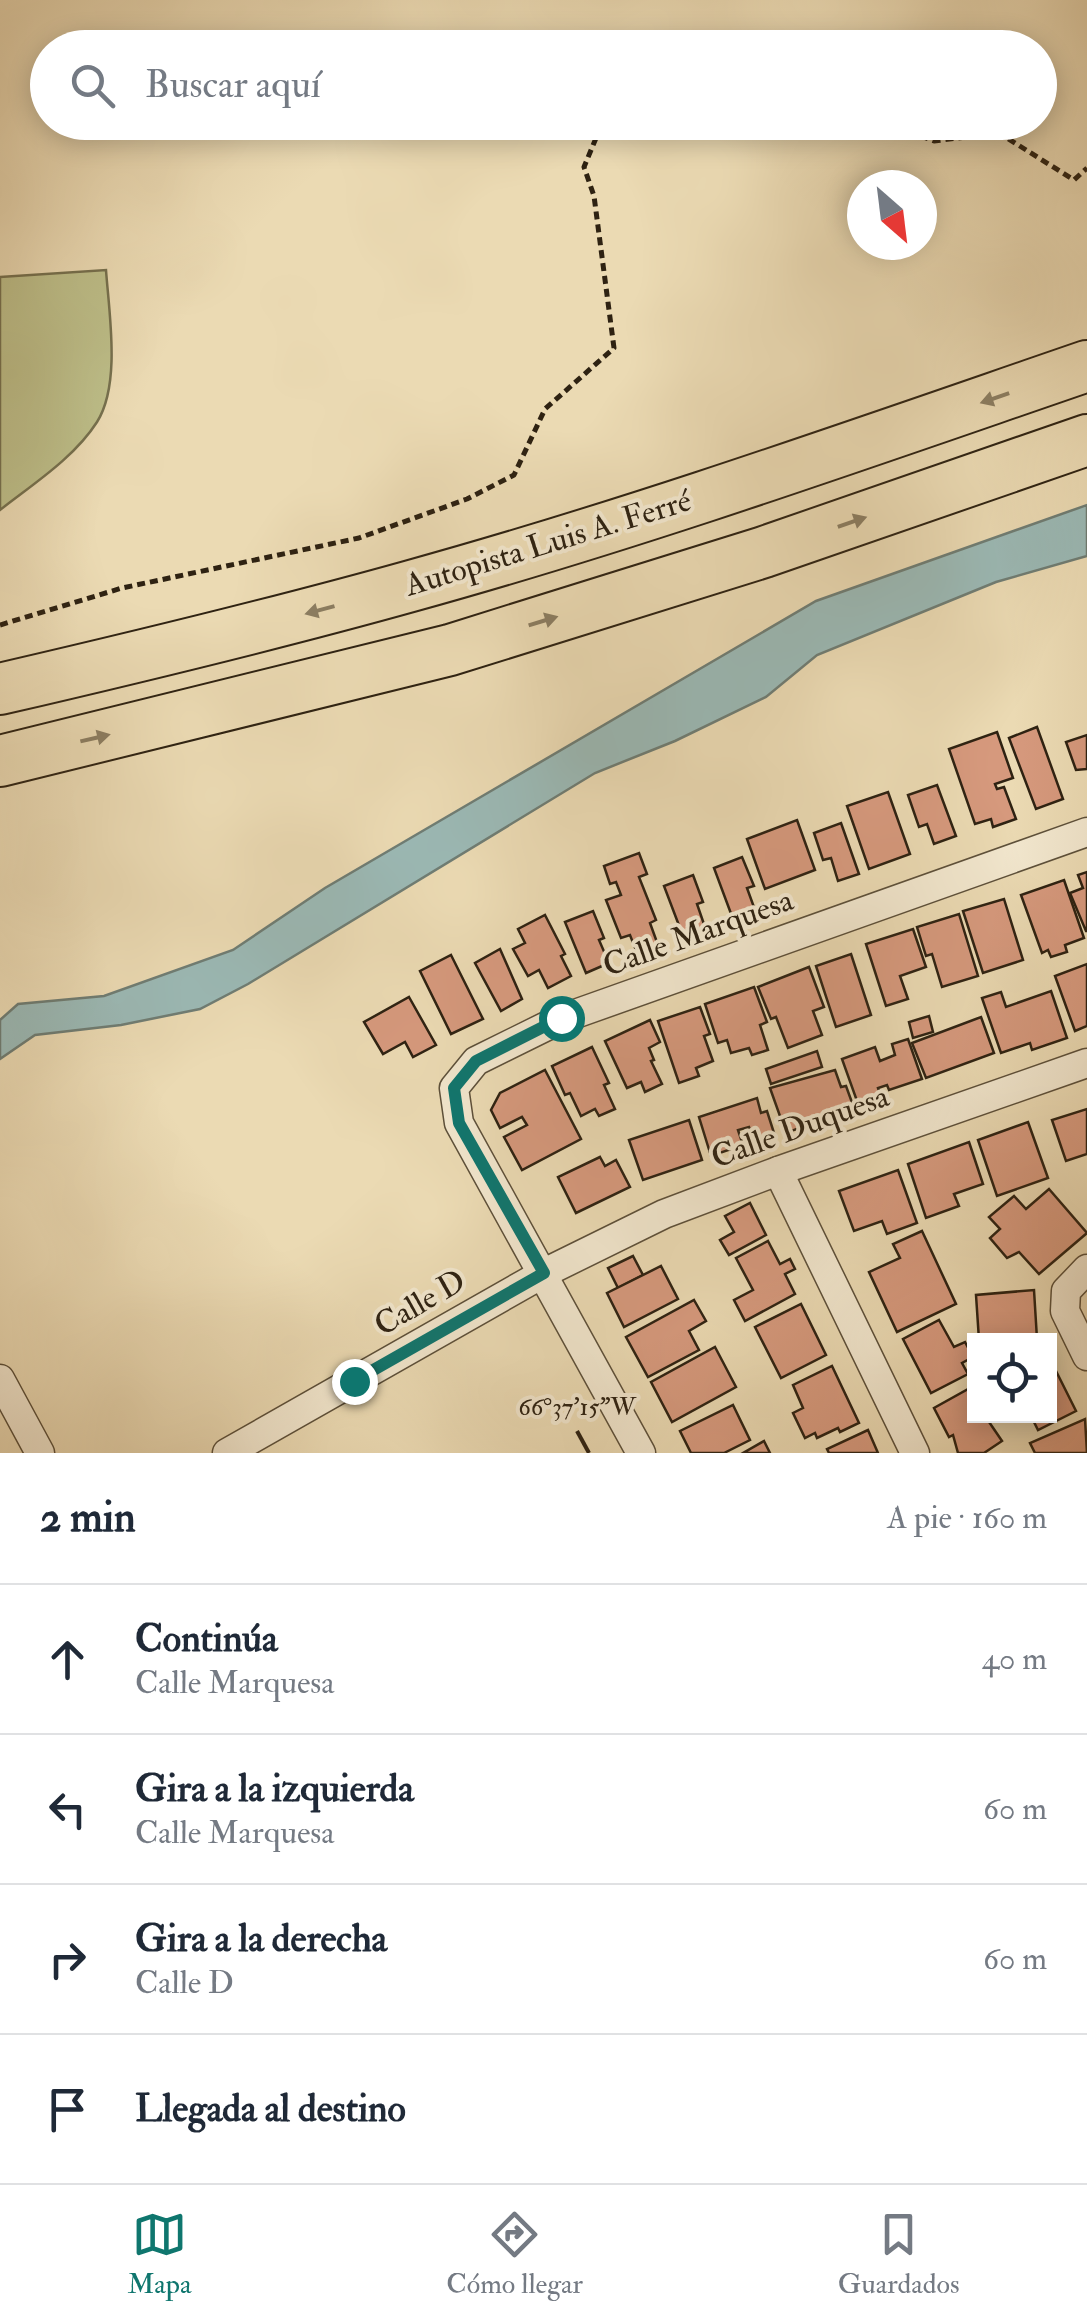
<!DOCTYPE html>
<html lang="es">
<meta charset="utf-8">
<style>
:root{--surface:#fff;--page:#f6f6f7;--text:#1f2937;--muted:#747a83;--line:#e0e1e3;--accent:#0f766e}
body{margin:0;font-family:"IM FELL Double Pica",serif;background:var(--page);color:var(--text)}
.controls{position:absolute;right:30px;bottom:30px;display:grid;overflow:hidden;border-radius:0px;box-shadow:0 5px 25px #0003}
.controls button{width:90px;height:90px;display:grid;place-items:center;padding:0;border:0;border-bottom:2px solid var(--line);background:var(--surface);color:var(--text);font:50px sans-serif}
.compass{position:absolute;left:847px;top:170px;width:90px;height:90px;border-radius:50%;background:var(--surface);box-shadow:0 5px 25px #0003;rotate:152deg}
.stop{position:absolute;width:30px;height:30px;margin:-22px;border:8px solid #0f766e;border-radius:50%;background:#fff}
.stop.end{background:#0f766e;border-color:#fff;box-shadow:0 2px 10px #0008}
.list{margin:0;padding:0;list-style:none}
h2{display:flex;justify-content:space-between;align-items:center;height:130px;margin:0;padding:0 40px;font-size:42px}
h2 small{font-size:32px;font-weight:400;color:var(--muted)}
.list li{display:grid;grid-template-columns:65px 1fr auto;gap:30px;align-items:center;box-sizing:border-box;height:150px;padding:0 40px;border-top:2px solid var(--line)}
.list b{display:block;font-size:38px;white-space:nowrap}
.list p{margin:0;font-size:32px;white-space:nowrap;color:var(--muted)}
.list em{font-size:32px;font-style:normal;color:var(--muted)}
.icon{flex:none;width:55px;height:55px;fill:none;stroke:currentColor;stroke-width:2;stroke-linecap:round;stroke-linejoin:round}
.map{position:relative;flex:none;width:1087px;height:1453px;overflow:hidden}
.search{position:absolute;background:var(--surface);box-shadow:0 5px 25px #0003;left:30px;right:30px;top:30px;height:110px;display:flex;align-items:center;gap:25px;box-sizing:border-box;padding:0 35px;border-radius:55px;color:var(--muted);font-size:38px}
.sheet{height:730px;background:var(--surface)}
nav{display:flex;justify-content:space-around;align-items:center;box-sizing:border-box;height:140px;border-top:2px solid var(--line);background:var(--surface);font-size:28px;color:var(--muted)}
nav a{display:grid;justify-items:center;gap:5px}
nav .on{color:var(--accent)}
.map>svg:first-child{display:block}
.green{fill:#bdbe89;stroke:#76704e;stroke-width:2.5}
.water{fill:#9bb9b5;stroke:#6f7d74;stroke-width:2.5}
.building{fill:#d6997d;stroke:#2e2212;stroke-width:2.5}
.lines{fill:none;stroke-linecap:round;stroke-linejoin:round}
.minor-casing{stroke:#5d503a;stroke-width:31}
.motorway-casing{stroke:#2e2212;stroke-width:54}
.path{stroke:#2e2212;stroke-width:5;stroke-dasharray:8 5;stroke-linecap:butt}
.minor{stroke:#f2e7ce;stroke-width:28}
.motorway{stroke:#ebdab3;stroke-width:50}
.oneway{fill:#8c7e62}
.route{stroke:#0f766e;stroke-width:12}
.ticks{fill:none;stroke:#2e2212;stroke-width:4}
.labels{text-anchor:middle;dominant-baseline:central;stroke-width:8;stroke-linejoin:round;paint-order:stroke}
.street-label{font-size:32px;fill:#2e2212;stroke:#f2e7ce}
.ticks-label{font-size:25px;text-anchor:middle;fill:#2e2212;stroke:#f2e7ce;stroke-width:8;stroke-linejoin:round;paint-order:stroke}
</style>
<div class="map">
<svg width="1087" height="1453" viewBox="0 0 1087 1453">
<rect width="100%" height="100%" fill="#ebdab3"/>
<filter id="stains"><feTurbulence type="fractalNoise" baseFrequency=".002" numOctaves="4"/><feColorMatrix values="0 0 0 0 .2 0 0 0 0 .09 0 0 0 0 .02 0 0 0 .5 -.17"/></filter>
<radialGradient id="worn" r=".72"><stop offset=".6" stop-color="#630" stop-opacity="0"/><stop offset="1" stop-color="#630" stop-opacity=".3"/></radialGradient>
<path class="green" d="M106,270C109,313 121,384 97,422C74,458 33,484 0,510V277Z"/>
<polygon class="water" points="1087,505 1087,556 996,582 817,655 766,697 675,741 595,773 248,984 200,1009 121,1025 35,1035 0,1059 0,1020 18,1004 104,996 233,950 325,888 816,601"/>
<g class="building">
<polygon points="1037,727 1063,799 1036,809 1009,738"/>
<polygon points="997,732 1013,778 995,784 997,789 1004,787 1016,819 993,827 991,819 975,824 949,749"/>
<polygon points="1087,735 1087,769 1076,770 1066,742"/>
<polygon points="937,785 956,836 934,844 927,824 919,827 908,795"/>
<polygon points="888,792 910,854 869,869 847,806"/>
<polygon points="797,820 815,870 765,889 747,839"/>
<polygon points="841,823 859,874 838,881 831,858 823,860 814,833"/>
<polygon points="639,853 647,874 639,877 656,920 650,923 658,945 637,953 630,935 621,938 606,900 621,895 616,882 610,884 604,866"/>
<polygon points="742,857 754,886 747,888 755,910 733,919 714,868"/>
<polygon points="1087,872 1087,931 1086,931 1070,893 1083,888 1078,875"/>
<polygon points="693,875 703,902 697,904 705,927 683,936 664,886"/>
<polygon points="1064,880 1084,938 1065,945 1067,952 1051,957 1048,950 1042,953 1021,895"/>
<polygon points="1004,899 1023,960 983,973 963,911"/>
<polygon points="593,911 604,938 599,940 609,963 586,973 565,922"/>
<polygon points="959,914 978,976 942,987 932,954 926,956 917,927"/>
<polygon points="545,915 565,954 561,956 571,976 548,988 539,970 528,976 513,949 525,943 518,929"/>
<polygon points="913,929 926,967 900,976 908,999 886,1006 866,944"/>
<polygon points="500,949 522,999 501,1011 475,963"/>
<polygon points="851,954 871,1015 836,1027 816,966"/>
<polygon points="451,955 483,1019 451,1034 420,971"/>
<polygon points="1087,964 1087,1026 1075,1031 1055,976"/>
<polygon points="809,967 824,1007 813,1011 822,1035 788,1048 776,1017 771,1019 758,987"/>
<polygon points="754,987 767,1022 760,1025 768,1050 752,1055 749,1048 731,1053 727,1040 718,1043 705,1004"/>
<polygon points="1051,991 1067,1038 1032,1050 1030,1043 1001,1053 982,998 1001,992 1006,1007"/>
<polygon points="409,997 436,1045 413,1057 405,1042 383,1054 364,1022"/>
<polygon points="700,1007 710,1034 704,1036 713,1061 696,1068 699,1076 679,1083 658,1021"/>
<polygon points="929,1016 933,1032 913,1038 909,1022"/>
<polygon points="981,1017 994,1053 926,1078 912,1043"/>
<polygon points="650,1020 660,1042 649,1048 654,1060 651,1061 662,1084 645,1092 641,1082 627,1088 605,1041"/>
<polygon points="908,1039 922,1079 889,1090 887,1085 878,1088 880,1094 857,1101 842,1059 875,1047 880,1061 895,1055 892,1044"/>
<polygon points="592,1047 609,1083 604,1085 615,1109 599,1116 595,1109 581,1116 570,1093 565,1095 552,1066"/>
<polygon points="817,1051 822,1067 771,1084 766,1069"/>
<polygon points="545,1070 581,1139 522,1170 504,1137 527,1125 522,1117 500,1128 491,1110 500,1093"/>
<polygon points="835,1070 841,1087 846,1086 854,1108 786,1133 770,1088"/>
<polygon points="757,1098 761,1113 767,1111 774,1133 754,1140 749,1127 738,1130 743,1145 711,1156 699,1117"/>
<polygon points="1087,1109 1087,1154 1066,1161 1052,1120"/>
<polygon points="689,1120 702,1160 643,1180 629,1140"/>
<polygon points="1028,1122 1048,1178 997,1196 978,1140"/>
<polygon points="969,1142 983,1184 954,1194 959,1206 926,1218 908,1164"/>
<polygon points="600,1157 605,1166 616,1160 630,1187 576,1213 558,1177"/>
<polygon points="898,1170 917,1223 887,1234 882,1221 854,1231 839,1191"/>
<polygon points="1049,1189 1087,1233 1039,1274 1019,1252 1007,1258 990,1238 1000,1229 989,1217 1014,1196 1026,1209"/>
<polygon points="750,1203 766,1235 729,1255 720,1240 734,1232 725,1216"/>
<polygon points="922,1231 956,1304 897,1332 869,1272 900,1258 893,1244"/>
<polygon points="768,1241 780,1264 790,1259 795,1269 785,1274 795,1294 745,1321 734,1300 753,1290 736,1258"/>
<polygon points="633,1256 643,1275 618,1288 608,1268"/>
<polygon points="661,1266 678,1299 624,1327 607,1293"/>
<polygon points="1034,1290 1037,1339 979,1340 976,1295"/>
<polygon points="694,1300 706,1321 689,1331 699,1350 648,1377 626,1337"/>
<polygon points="801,1304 826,1355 781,1378 755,1327"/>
<polygon points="939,1320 954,1347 965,1342 973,1357 962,1363 968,1374 931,1393 903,1339"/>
<polygon points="715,1347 736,1387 672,1422 651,1382"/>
<polygon points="1050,1359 1076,1411 1038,1430 1031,1416 1050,1416"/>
<polygon points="832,1366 859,1423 840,1432 838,1428 817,1438 815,1433 805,1438 793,1413 803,1408 793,1385"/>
<polygon points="970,1388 974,1396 974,1416 985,1416 1002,1441 984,1453 958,1453 953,1435 949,1437 934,1408"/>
<polygon points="733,1405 750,1440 724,1453 691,1453 680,1431"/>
<polygon points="1085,1419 1087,1453 1035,1453 1030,1443"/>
<polygon points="868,1430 878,1453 829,1453 827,1449"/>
<polygon points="764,1441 770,1453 743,1453"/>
</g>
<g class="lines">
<g class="minor-casing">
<g id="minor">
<polyline points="778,1171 915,1453"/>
<polyline points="1087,1269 1066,1291 1065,1311 1087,1356"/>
<polyline points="0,1379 40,1453"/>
<polyline points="227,1453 544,1273 664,1214 778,1171 1087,1063"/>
<polyline points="641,1453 459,1123 454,1088 476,1061 561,1019 1087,832"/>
</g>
</g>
<g class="motorway-casing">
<g id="motorway">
<path d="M0,689C138,657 275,624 411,586C639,523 863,443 1087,366"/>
<polyline points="0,761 450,650 764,552 1087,440"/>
</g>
</g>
<g class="path">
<polyline points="884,122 934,141 999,133 1074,180 1087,168"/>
<polyline points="0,625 122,588 359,538 467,499 514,475 545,409 614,348 594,196 584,167 601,126 618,122"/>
</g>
<use href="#minor" class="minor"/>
<use href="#motorway" class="motorway"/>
</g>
<defs><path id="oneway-solid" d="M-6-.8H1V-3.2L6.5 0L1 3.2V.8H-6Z" transform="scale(2.5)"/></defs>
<g class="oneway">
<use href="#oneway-solid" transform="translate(995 398) rotate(161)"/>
<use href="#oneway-solid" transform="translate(852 522) rotate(-19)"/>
<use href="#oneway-solid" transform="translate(320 610) rotate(165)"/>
<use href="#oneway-solid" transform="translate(543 621) rotate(-17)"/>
<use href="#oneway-solid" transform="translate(95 738) rotate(-13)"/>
</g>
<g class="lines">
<polyline class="route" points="354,1381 544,1273 459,1123 454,1088 476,1061 561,1018"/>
</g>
<path class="ticks" d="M577,1431L589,1453"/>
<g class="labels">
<g class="street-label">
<text transform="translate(548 543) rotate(-17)">Autopista Luis A. Ferré</text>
<text transform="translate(698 933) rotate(-20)">Calle Marquesa</text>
<text transform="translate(800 1127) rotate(-20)">Calle Duquesa</text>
<text transform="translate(420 1303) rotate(-30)">Calle D</text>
</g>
</g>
<g class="ticks-label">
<text x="577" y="1415">66°37'15"W</text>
</g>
<rect width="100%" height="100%" filter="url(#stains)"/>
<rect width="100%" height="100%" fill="url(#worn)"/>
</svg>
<div class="controls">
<button><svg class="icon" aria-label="locate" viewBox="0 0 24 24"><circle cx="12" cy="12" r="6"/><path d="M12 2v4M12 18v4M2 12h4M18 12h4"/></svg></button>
</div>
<svg class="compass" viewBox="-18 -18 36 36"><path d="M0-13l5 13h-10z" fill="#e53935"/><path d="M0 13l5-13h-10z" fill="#747a83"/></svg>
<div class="stop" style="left:561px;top:1018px"></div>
<div class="stop end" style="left:354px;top:1381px"></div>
<div class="search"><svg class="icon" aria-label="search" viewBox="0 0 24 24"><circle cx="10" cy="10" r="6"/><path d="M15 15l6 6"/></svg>Buscar aquí</div>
</div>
<section class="sheet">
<h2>2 min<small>A pie · 160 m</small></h2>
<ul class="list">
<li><svg class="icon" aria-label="ahead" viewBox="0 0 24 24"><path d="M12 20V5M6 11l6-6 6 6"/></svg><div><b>Continúa</b><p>Calle Marquesa</p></div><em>40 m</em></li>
<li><svg class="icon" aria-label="left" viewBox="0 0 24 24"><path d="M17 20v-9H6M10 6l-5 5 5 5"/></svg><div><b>Gira a la izquierda</b><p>Calle Marquesa</p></div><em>60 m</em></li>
<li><svg class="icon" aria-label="right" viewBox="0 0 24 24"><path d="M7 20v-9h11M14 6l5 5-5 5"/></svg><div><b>Gira a la derecha</b><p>Calle D</p></div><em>60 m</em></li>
<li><svg class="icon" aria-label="arrive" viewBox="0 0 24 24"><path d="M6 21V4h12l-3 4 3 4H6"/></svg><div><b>Llegada al destino</b></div></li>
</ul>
</section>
<nav>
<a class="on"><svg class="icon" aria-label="map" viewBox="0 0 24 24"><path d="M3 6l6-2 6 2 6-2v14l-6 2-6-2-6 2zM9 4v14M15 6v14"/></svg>Mapa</a>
<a><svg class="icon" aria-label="directions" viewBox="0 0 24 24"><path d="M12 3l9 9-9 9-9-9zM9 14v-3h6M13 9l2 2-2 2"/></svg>Cómo llegar</a>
<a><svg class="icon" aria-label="saved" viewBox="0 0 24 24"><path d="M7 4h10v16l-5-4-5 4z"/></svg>Guardados</a>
</nav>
